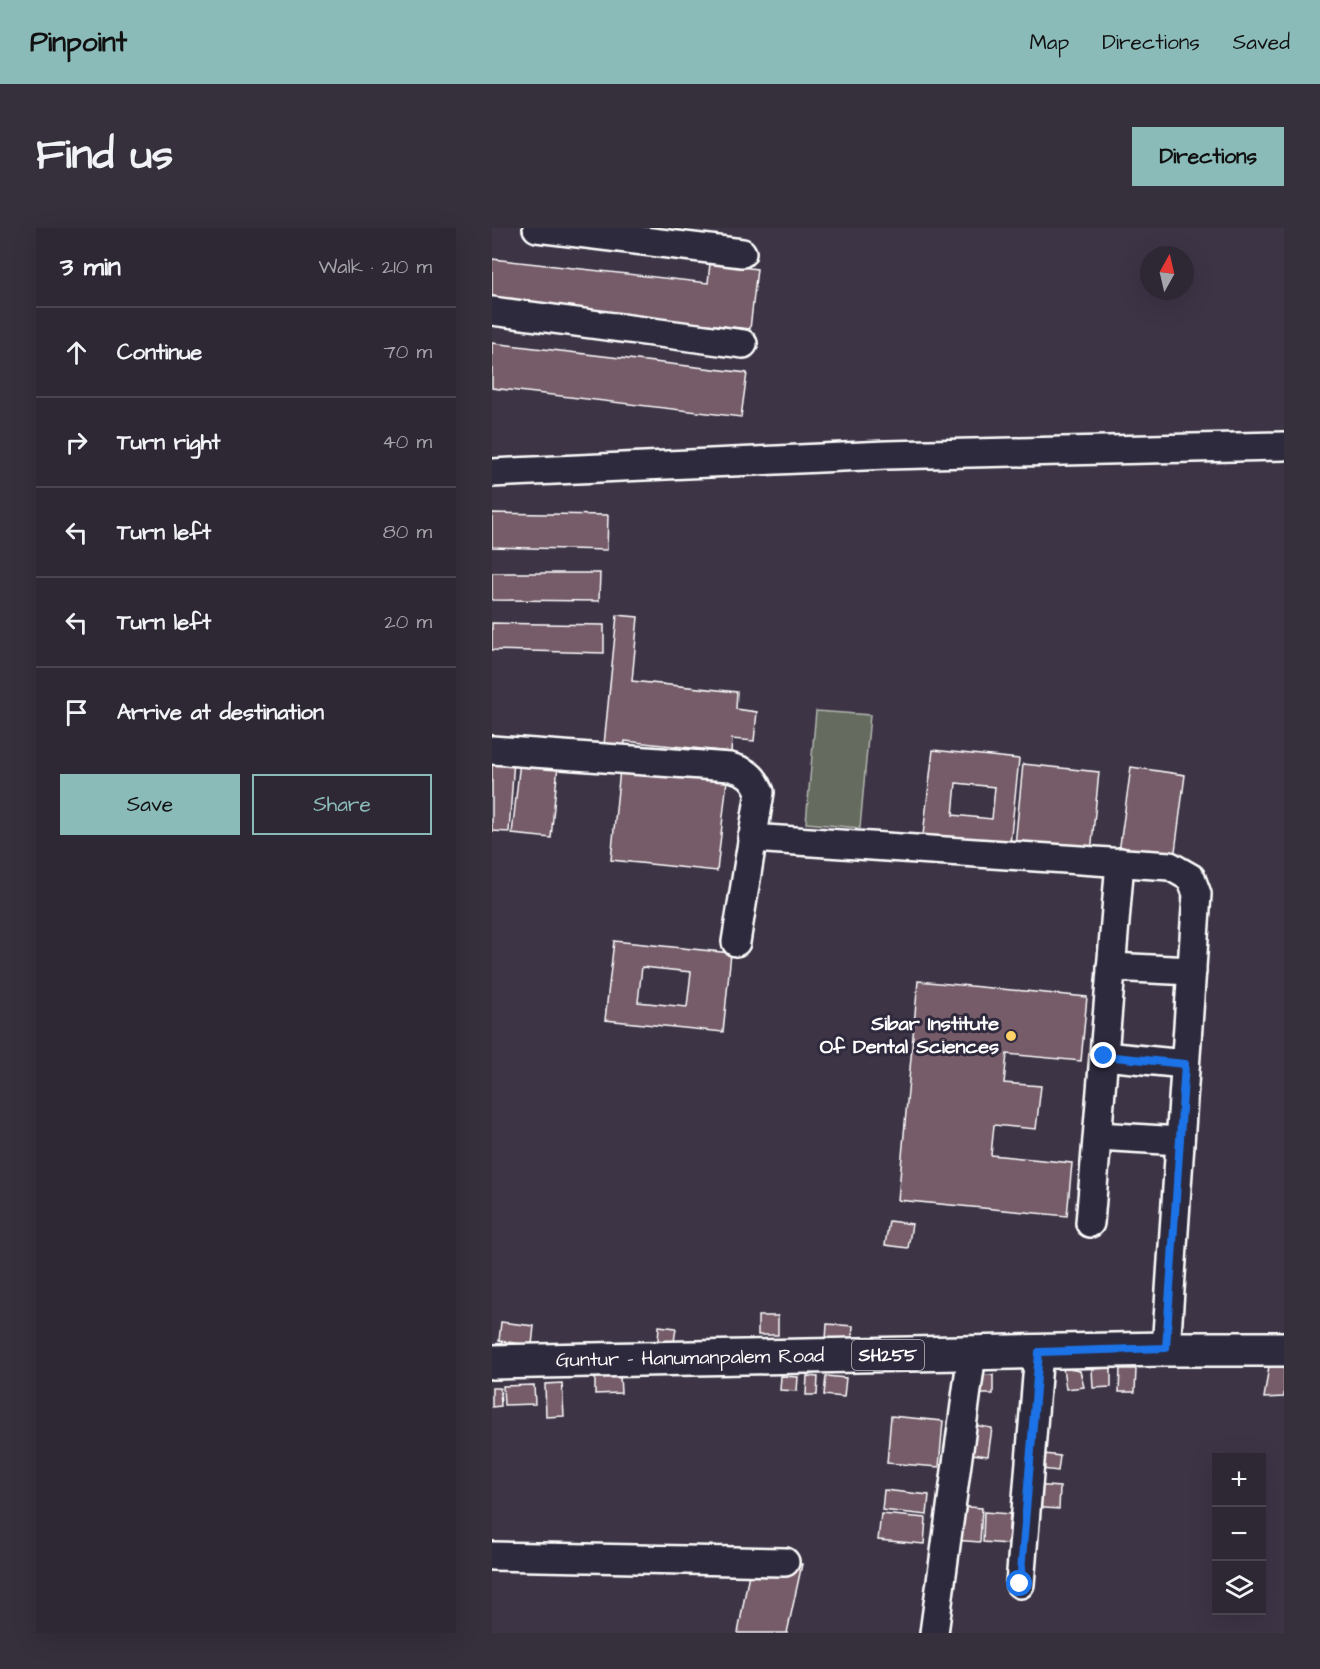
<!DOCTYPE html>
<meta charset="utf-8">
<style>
:root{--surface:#2e2734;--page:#362f3c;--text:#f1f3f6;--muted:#a7a5ac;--line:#49444f;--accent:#8bbbb9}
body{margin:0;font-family:"Architects Daughter",sans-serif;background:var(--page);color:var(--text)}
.controls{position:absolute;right:18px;bottom:18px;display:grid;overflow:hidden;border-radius:0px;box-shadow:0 6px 24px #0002}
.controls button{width:54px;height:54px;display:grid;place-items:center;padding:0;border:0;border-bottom:2px solid var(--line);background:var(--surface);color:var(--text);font:30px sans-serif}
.compass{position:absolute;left:648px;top:18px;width:54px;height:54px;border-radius:50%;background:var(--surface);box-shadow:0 6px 24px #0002;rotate:8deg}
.stop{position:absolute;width:18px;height:18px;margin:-14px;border:4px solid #1a73e8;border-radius:50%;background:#fff}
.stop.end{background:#1a73e8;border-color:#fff;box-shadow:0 2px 6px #0008}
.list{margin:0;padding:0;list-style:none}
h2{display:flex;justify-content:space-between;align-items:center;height:78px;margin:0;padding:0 24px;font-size:26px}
h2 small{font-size:20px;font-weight:400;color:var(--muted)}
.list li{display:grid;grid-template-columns:39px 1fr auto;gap:18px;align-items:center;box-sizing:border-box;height:90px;padding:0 24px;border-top:2px solid var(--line)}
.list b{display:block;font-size:22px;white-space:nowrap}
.list em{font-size:20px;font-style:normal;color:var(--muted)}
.actions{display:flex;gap:12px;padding:18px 24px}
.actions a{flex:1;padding:14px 0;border:2px solid var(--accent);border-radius:0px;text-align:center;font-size:21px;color:var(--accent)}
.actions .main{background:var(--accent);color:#111}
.icon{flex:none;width:33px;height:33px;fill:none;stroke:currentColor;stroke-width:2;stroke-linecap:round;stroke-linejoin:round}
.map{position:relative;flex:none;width:792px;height:1405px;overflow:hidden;border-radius:0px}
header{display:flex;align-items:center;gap:36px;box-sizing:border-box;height:84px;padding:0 30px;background:var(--accent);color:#111}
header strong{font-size:28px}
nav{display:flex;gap:33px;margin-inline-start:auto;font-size:21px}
.intro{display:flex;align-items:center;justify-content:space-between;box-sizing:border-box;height:144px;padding:0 36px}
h1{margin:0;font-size:42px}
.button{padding:15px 27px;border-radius:0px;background:var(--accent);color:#111;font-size:21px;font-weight:700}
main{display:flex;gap:36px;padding:0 36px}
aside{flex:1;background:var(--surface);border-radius:0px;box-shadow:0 6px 24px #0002}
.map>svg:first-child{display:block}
.green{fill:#656c5f;stroke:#b2b6af;stroke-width:1.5}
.building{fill:#755c68;stroke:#fff;stroke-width:1.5;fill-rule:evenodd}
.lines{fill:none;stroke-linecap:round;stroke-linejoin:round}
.minor-casing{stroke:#fff;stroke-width:32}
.major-casing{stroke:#fff;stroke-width:38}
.minor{stroke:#2f2a3d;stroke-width:27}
.major{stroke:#2f2a3d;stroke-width:33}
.route{stroke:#1a73e8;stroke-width:8}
.poi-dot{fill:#ffd166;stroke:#2f2a3d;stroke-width:2}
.labels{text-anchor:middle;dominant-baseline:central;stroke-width:6;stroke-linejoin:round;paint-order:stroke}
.shield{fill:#2f2a3d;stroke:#c1bfc5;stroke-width:1.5}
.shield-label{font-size:18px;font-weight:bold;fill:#fff}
.poi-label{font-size:20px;font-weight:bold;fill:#fff;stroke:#2f2a3d;text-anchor:end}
.street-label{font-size:20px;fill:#fff;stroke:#2f2a3d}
</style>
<header>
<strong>Pinpoint</strong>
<nav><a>Map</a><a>Directions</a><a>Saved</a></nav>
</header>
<div class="intro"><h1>Find us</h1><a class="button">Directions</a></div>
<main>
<aside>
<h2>3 min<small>Walk · 210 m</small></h2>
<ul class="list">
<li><svg class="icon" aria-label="ahead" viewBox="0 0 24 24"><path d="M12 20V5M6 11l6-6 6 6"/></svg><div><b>Continue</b></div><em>70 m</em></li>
<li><svg class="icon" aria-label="right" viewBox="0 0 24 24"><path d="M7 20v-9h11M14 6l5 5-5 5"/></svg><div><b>Turn right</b></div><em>40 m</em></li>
<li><svg class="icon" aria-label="left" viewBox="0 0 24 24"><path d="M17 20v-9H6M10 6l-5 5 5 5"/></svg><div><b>Turn left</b></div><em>80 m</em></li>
<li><svg class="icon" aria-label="left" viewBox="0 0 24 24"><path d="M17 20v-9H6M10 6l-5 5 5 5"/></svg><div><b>Turn left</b></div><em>20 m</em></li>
<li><svg class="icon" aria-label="arrive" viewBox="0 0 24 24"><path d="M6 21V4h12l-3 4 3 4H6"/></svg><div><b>Arrive at destination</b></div></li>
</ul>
<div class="actions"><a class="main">Save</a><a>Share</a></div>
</aside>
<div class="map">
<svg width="792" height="1405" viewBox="0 0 792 1405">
<rect width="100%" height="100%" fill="#3d3446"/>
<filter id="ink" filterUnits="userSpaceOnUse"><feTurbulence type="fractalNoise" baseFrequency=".0167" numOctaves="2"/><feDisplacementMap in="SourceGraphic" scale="12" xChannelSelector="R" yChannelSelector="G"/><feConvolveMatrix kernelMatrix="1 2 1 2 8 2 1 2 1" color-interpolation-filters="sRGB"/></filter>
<g filter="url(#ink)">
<polygon class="green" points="324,483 378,487 368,600 314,595"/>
<g class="building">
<polygon points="0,31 216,55 218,35 265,41 258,101 0,72"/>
<polygon points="0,115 255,145 249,189 0,160"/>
<polygon points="0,285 116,287 115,322 0,319"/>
<polygon points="0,345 108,345 107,373 0,372"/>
<polygon points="125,387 146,389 140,453 245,464 244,481 265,484 262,513 240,511 239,524 133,513 132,519 112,517"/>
<polygon points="0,395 112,397 112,425 0,422"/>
<path d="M441,522L527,531L518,616L431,607ZM464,555L503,559L500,591L461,587Z"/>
<polygon points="0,530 22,531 17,604 0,603"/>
<polygon points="28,533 66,537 59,610 20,606"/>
<polygon points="531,536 607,544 599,625 523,617"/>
<polygon points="639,539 693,547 682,631 627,624"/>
<polygon points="128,541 235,552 225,643 119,632"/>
<path d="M122,713L239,725L231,804L113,792ZM150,739L199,744L195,779L146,774Z"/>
<polygon points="426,753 595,769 589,833 515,826 512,855 549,858 544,901 502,897 499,927 580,935 575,988 406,972"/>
<polygon points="397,993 420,996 416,1020 393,1017"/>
<rect x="266" y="1088" width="20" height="19"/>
<polygon points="9,1094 42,1098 40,1117 7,1113"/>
<polygon points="335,1096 361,1098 360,1113 334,1112"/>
<polygon points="167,1098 184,1100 182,1114 166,1113"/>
<polygon points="792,1137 792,1169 772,1170 777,1138"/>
<polygon points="571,1140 588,1143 592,1159 574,1161"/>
<polygon points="619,1140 619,1159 601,1160 600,1141"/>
<polygon points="628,1141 644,1141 643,1164 627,1164"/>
<polygon points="501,1147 501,1166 482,1166 481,1148"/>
<polygon points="128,1148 129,1165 103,1166 103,1150"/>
<polygon points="289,1148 306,1149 305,1163 288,1162"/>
<polygon points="315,1148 326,1149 325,1167 314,1167"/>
<polygon points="334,1148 354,1150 352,1169 332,1167"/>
<polygon points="70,1155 72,1188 54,1189 53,1156"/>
<polygon points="42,1157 43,1176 12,1177 11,1158"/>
<polygon points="0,1160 8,1160 9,1178 0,1179"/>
<polygon points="399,1188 451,1193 447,1239 395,1235"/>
<polygon points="476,1196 500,1200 496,1228 471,1225"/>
<polygon points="544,1225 568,1228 566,1243 542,1240"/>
<polygon points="540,1257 568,1259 567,1281 539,1279"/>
<polygon points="392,1262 437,1267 435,1287 390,1282"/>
<polygon points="464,1278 490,1280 488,1314 461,1312"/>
<polygon points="492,1284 518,1286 516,1316 491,1314"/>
<polygon points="389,1286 434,1290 432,1316 386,1312"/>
<polygon points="310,1336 295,1405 246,1405 258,1340"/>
</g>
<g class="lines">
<g class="minor-casing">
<g id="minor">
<polyline points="45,0 250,25"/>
<polyline points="0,83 251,116"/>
<polyline points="0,245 394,227 792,218"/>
<path d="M0,522L238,539C254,543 262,548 268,564L244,714"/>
<polyline points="260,610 678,638 699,650 705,666 674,1121"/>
<polyline points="619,739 700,743"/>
<polyline points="612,828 693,836"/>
<polyline points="606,908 688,913"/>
<polyline points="598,995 628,634"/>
<polyline points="0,1328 293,1334"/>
<polyline points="528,1356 547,1124"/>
<polyline points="442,1405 480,1125"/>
</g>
</g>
<g class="major-casing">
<polyline id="major" points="0,1134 674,1121 792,1121"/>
</g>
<use href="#minor" class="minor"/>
<use href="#major" class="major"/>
</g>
</g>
<g class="lines" filter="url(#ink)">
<polyline class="route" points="528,1356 547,1124 674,1120 693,836 612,828"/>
</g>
<circle class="poi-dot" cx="519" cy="808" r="6"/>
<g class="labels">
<rect class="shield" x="360" y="1112" width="72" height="30" rx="4.5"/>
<g class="shield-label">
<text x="396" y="1127">SH255</text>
</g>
<g class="poi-label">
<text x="507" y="796">Sibar Institute<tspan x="507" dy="23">Of Dental Sciences</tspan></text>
</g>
<g class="street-label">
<text transform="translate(198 1130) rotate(-1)">Guntur - Hanumanpalem Road</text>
</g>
</g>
</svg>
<div class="controls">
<button>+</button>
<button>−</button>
<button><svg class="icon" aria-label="layers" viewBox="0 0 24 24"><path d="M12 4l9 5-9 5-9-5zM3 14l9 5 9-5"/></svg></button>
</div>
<svg class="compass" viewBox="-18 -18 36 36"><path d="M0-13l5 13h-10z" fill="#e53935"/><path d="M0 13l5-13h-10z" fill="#a7a5ac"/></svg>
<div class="stop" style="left:528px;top:1356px"></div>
<div class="stop end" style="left:612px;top:828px"></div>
</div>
</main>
